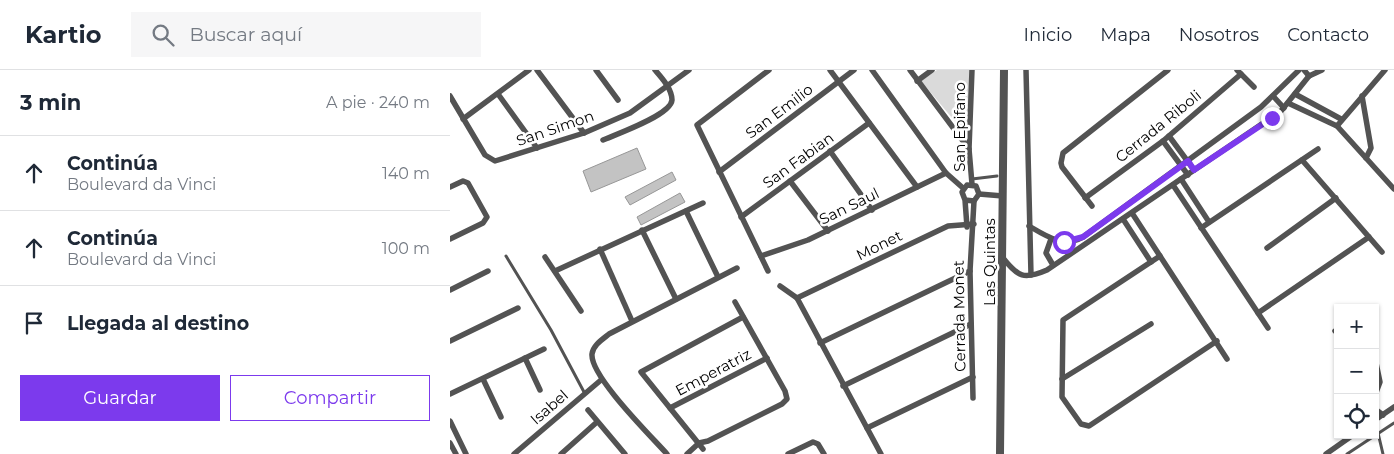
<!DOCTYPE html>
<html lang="es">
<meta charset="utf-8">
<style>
:root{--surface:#fff;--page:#f6f6f7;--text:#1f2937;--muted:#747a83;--line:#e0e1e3;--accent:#7c3aed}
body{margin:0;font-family:Montserrat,sans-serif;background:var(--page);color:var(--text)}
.controls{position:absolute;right:15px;bottom:15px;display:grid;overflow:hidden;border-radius:0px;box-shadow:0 1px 4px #0004}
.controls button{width:45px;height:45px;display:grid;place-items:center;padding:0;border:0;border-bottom:1px solid var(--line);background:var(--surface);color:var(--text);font:25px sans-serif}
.stop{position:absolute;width:15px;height:15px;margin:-11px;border:4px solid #7c3aed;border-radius:50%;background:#fff}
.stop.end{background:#7c3aed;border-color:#fff;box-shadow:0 1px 5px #0008}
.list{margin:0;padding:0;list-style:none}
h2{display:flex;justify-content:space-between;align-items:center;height:65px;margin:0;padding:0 20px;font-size:21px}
h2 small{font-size:16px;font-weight:400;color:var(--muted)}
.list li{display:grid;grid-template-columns:32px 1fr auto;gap:15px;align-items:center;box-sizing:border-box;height:75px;padding:0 20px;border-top:1px solid var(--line)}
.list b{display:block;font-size:19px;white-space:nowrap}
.list p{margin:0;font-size:16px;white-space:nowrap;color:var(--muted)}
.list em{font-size:16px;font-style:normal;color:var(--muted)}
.actions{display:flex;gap:10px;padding:15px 20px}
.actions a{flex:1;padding:11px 0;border:1px solid var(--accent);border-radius:0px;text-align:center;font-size:18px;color:var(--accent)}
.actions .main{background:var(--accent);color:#fff}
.icon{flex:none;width:28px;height:28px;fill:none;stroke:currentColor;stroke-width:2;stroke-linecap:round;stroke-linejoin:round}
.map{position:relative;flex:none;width:944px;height:384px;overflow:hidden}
header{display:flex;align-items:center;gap:30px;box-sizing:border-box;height:70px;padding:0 25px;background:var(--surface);border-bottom:1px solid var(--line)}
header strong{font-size:24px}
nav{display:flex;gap:28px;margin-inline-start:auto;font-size:18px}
.search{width:350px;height:45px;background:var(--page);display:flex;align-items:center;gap:12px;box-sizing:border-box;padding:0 18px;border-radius:0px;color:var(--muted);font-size:19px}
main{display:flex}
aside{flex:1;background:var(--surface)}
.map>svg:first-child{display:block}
.green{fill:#dadada}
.building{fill:#c3c3c3;stroke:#979797}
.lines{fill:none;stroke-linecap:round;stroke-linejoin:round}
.service{stroke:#535353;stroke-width:3}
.minor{stroke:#535353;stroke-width:5.5}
.tertiary{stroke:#535353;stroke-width:8}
.route{stroke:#7c3aed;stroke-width:6}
.labels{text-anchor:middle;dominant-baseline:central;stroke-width:5;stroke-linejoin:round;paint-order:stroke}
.street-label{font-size:15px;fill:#000;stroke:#fff}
</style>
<header>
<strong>Kartio</strong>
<div class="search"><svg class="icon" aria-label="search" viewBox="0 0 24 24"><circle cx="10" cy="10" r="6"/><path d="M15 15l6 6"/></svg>Buscar aquí</div>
<nav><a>Inicio</a><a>Mapa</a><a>Nosotros</a><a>Contacto</a></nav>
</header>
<main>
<aside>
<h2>3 min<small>A pie · 240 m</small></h2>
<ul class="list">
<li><svg class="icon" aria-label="ahead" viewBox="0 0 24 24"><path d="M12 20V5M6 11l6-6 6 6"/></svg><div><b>Continúa</b><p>Boulevard da Vinci</p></div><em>140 m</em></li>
<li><svg class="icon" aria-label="ahead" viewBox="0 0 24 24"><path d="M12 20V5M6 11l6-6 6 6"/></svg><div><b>Continúa</b><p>Boulevard da Vinci</p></div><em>100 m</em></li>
<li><svg class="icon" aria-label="arrive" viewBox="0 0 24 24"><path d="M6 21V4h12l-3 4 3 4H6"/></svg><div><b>Llegada al destino</b></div></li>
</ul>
<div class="actions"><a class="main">Guardar</a><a>Compartir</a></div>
</aside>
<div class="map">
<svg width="944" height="384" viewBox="0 0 944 384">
<rect width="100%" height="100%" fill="#fff"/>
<polygon class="green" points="487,0 520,0 518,67 471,11"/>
<g class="building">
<polygon points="187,78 196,99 141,122 133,101"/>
<polygon points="222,102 226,110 180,135 175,127"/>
<polygon points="230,123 235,132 191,155 187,147"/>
</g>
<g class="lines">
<g class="service">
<polyline points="522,109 547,106"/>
<polyline points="56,186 101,260 134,322"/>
<polyline points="928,363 933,384"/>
<polyline points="897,384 944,353"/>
</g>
<g class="minor">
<polyline points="87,0 134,63"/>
<polyline points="146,0 168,30"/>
<polyline points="380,0 467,117"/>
<polyline points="422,0 496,103 513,118"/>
<polyline points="460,0 519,79"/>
<polyline points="576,0 581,205"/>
<polyline points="854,0 859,6"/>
<polyline points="791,4 804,17"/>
<polyline points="859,6 872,0"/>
<polyline points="467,11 482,0"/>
<polyline points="48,24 87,78"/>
<polyline points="845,24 891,49"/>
<polyline points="0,26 35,85 45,91 134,63 180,43 239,0"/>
<polyline points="823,26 834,38"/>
<polyline points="912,26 921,78 916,88"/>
<polyline points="838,33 887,56 944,119"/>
<polyline points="13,49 79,0"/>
<polyline points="887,56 935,0"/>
<polyline points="719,66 744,100"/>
<path d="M153,70C167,64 221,45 222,30C222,19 212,8 205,0"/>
<polyline points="713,71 738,105"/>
<polyline points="380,81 422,140"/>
<polyline points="852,90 932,182"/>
<polyline points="269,102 404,0"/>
<polyline points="731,109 759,152"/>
<polyline points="340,111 378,161"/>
<polyline points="522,114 519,79 522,0"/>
<polyline points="723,115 818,258"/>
<polyline points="0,117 13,111 18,113 37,147 33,153 0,169"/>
<polyline points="529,124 553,126"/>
<polyline points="635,128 713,71 791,4 787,0"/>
<polyline points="515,130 524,131 529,124 526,116 517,115 512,122 515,130 517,157"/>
<polyline points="642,136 612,97 611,93 613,83 718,0"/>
<polyline points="236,141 268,207"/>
<polyline points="682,143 777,289"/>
<polyline points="291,147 419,53"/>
<polyline points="673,149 701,192"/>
<path d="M579,156C596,166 613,178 633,167L811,37L849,0"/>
<polyline points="751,158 868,79"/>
<polyline points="192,160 226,229"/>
<polyline points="601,169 596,183 603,195"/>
<polyline points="817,178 886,128"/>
<polyline points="150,179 182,251"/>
<polyline points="311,186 358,170 496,103"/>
<polyline points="710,186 613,250 612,327 631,354 639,356 767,271"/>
<polyline points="95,187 131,241"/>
<path d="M553,188C568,207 574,210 597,200L831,41L859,6"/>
<polyline points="105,201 253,133"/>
<polyline points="318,201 247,55 319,0"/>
<polyline points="330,216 347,228 431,384"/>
<polyline points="0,220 38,201"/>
<polyline points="347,228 498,156 524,154"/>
<polyline points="808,243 919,167"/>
<polyline points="885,261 888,259"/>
<polyline points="0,271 68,238"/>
<polyline points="370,273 520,201"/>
<polyline points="75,288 90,320"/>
<polyline points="925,288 930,312 925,325"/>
<polyline points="33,309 51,347"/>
<polyline points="612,309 701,254"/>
<polyline points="393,316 521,254"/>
<polyline points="0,324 94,279"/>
<polyline points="523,328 520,201 524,131"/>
<polyline points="220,338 317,288"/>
<polyline points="925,339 933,345"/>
<polyline points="138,340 175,384"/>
<polyline points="925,350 944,337"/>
<polyline points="0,351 16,384"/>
<polyline points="417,358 523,307"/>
<polyline points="0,373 6,384"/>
<polyline points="253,379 191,302 293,247"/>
<polyline points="64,384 151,310"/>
<polyline points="111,384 147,352"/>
<path d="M217,384C201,366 140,306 142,284C143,275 153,269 159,264L287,198"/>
<polyline points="237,384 249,373 258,371 332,334 337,329 335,321 285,232"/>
<polyline points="338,384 363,372 368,374 374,384"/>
<polyline points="876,384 903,365"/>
</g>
<polyline class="tertiary" points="550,384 554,0"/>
</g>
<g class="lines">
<polyline class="route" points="614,172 633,167 738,91 744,100 822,48"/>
</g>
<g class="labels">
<g class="street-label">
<text transform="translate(329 41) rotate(-37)">San Emilio</text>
<text transform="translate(708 56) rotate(-39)">Cerrada Riboli</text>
<text transform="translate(509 57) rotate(-90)">San Epifano</text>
<text transform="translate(105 58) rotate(-19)">San Simon</text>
<text transform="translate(348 90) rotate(-36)">San Fabian</text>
<text transform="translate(399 136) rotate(-26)">San Saul</text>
<text transform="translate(429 175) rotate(-26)">Monet</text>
<text transform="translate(539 192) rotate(-90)">Las Quintas</text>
<text transform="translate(509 246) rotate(-91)">Cerrada Monet</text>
<text transform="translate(263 302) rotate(-28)">Emperatriz</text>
<text transform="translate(99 337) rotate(-41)">Isabel</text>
</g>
</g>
</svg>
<div class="controls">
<button>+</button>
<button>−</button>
<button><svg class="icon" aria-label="locate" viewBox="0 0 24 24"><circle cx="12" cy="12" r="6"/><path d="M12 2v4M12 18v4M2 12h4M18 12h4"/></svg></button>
</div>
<div class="stop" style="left:614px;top:172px"></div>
<div class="stop end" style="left:822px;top:48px"></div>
</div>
</main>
